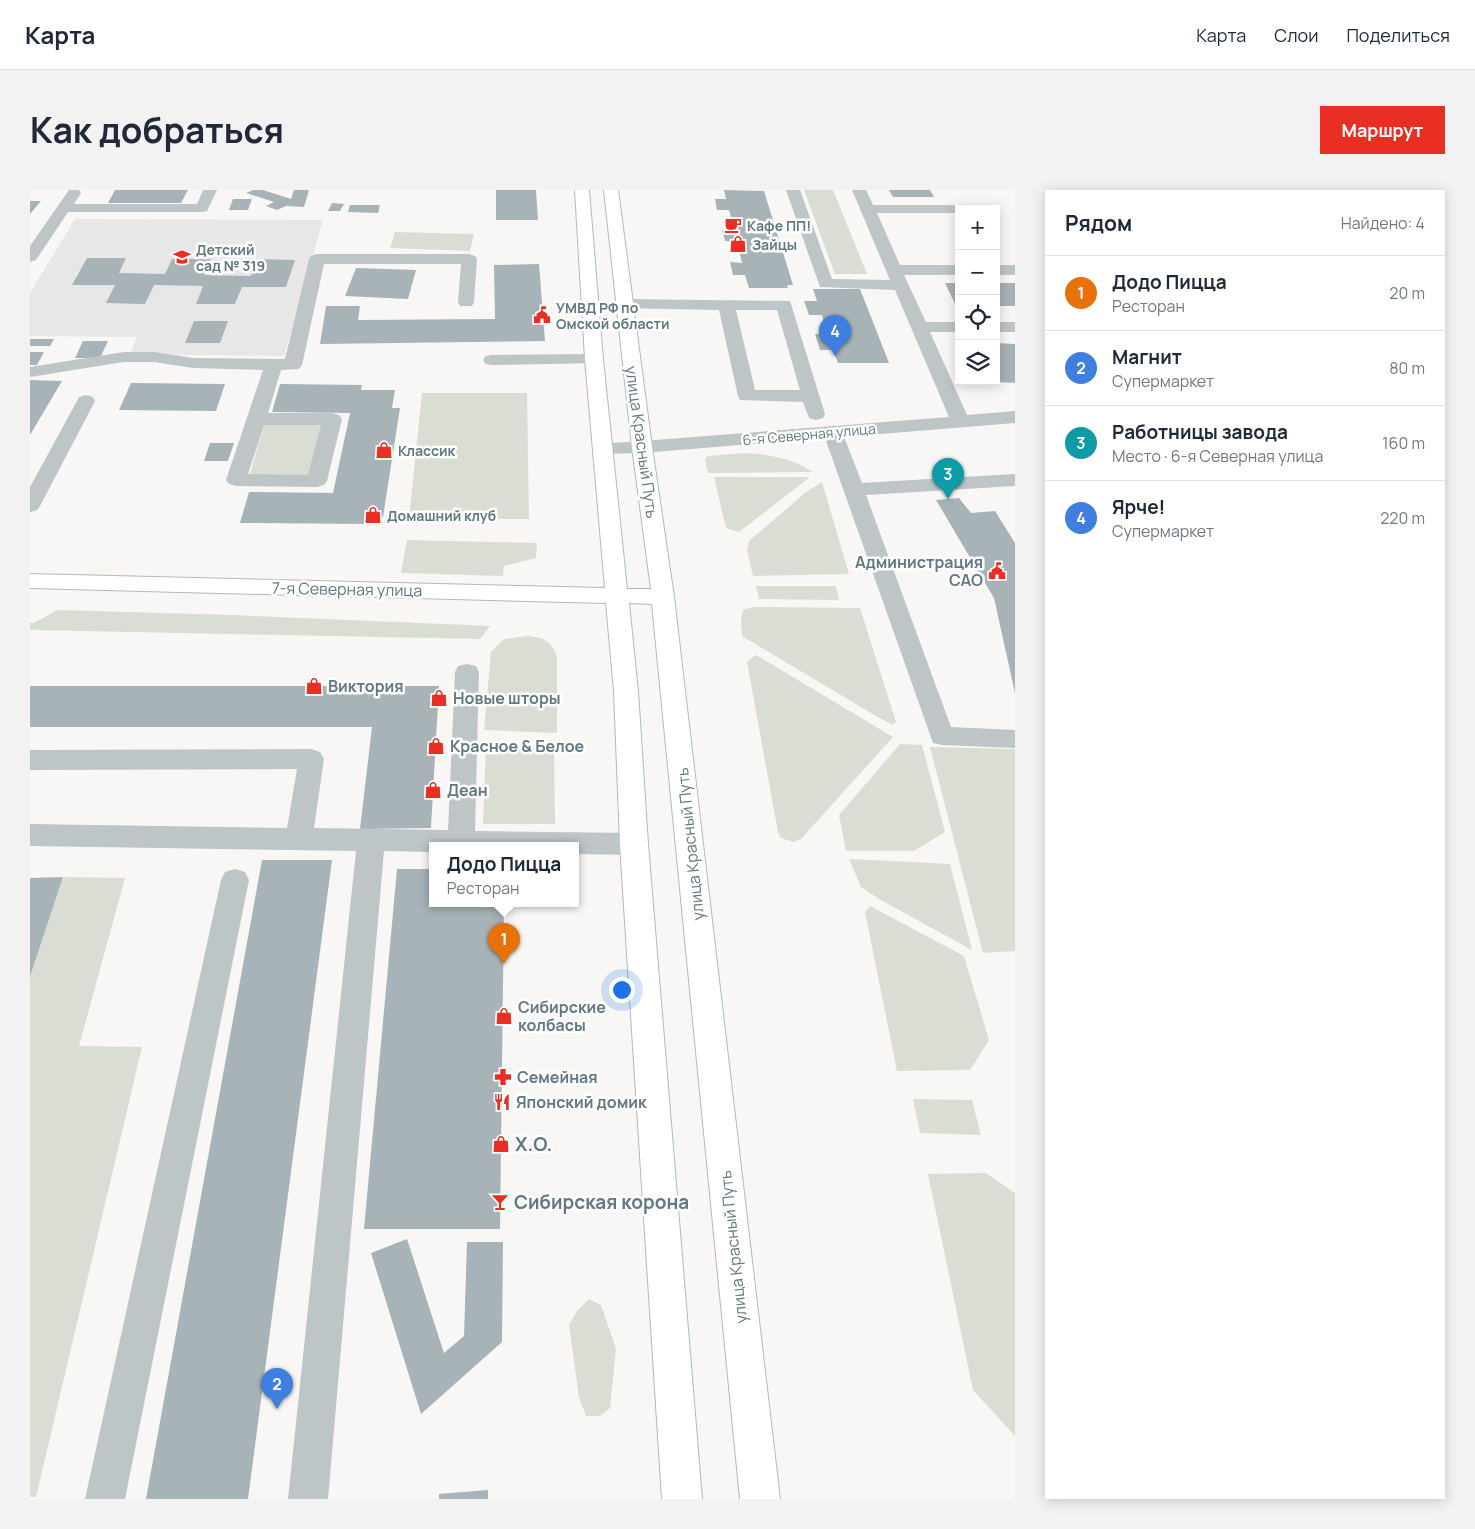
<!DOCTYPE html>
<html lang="ru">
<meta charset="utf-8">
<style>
:root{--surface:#fff;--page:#f2f2f3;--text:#1f2937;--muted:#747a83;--line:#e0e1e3;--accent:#e92f24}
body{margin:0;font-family:Manrope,sans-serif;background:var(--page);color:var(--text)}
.controls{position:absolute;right:15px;top:15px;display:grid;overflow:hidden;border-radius:0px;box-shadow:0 2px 12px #0003}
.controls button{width:45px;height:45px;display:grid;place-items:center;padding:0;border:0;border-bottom:1px solid var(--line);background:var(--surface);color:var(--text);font:25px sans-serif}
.you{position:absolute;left:591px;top:799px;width:18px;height:18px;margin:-12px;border:4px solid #fff;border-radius:50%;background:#1a73e8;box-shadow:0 0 0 8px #1a73e833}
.badge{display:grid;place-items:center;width:32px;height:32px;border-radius:50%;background:var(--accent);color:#fff;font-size:16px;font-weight:700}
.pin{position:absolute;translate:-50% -41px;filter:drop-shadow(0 1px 2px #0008)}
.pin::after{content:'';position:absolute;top:26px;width:18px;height:15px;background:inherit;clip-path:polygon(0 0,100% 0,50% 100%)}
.popup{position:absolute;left:399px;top:652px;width:150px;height:65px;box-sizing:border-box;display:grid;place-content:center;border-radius:0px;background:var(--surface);filter:drop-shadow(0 1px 4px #0005);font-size:16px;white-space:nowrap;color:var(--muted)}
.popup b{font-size:19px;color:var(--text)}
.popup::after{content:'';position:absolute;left:50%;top:100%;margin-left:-10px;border:10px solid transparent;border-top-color:var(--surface)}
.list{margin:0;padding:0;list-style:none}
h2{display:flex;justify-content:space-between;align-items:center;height:65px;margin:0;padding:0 20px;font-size:21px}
h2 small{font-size:16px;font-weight:400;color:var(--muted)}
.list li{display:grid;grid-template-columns:32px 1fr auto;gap:15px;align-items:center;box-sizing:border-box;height:75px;padding:0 20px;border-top:1px solid var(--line)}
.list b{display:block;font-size:19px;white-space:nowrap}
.list p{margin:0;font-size:16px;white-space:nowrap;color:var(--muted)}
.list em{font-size:16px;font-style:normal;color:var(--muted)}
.icon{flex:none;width:28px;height:28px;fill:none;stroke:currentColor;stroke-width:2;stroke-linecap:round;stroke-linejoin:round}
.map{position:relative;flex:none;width:985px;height:1309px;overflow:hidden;border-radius:0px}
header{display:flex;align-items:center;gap:30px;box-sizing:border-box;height:70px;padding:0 25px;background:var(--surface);border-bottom:1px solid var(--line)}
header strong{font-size:24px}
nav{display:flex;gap:28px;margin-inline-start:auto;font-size:18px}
.intro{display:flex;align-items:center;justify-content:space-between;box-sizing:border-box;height:120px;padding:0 30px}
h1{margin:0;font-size:35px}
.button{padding:12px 22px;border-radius:0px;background:var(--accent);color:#fff;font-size:18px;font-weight:700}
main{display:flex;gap:30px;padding:0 30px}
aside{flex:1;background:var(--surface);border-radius:0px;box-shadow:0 2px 12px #0003}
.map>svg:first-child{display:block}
.built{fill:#e6e7e6}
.green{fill:#d9ddd4}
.building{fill:#a8b3b7}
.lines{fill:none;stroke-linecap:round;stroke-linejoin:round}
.major-casing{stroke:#b2b9bc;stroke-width:2}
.minor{fill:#bec5c7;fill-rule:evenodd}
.major{fill:#fff;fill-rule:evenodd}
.labels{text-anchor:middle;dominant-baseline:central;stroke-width:5;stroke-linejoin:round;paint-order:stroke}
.far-poi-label{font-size:14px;font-weight:bold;fill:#627981;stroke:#fff;text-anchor:start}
.far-street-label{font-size:14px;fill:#627981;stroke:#fff}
.street-label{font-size:16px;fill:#627981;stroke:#fff}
.poi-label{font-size:16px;font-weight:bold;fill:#627981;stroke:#fff;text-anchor:start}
.near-poi-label{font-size:19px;font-weight:bold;fill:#627981;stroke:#fff;text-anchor:start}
</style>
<header>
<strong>Карта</strong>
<nav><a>Карта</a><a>Слои</a><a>Поделиться</a></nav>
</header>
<div class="intro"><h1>Как добраться</h1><a class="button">Маршрут</a></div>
<main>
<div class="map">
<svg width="985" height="1309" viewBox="0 0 985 1309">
<rect width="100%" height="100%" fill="#f8f7f5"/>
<polygon class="built" points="45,29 293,30 254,166 100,164 107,147 0,146 0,103"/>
<g class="green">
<polygon points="774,0 803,0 837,84 805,84"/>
<polygon points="365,42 444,44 440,61 360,58"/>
<polygon points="392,203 497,203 499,329 379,329"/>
<polygon points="235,232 295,233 282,288 219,287"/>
<path d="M716,263C741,265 761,268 783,282L678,283L675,269L678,266Z"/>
<polygon points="684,287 780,287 709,342 696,338"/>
<polygon points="792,292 819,384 723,386 717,360 719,351 775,303"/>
<polygon points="377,350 507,353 506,368 474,376 473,386 371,383"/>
<polygon points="726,396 806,396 809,410 729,409"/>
<polygon points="723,417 830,418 866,532 863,535 846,526 712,446 711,429 713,420"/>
<polygon points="27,420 202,425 460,436 450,449 0,440 0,433 4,433"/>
<path d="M497,446C513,447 522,451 527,467V543L454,540L461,462L474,449Z"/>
<polygon points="726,465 863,547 771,649 763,652 751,648 748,642 717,472"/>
<polygon points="870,554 892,555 915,642 884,661 816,661 809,625"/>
<polygon points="456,556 524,557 525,634 453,634"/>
<polygon points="900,557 985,559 985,761 953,763"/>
<polygon points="819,669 920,674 942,760 849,709 831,697"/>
<polygon points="33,687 95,688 49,856 112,857 6,1307 0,1307 0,788"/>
<polygon points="840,716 934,766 959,850 940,880 867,881 835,722"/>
<polygon points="883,909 942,910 951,945 890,943"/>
<polygon points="956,983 985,1003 985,1246 943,1200 898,984"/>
<polygon points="559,1109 571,1115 586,1159 580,1218 570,1226 556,1226 549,1207 539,1135 548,1120"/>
</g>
<g class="building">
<polygon points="85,0 158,0 151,13 78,13"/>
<polygon points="223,0 233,0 261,9 264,0 279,0 274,17 256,16 247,20 236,16 244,12 216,3"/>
<polygon points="466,0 506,0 508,30 466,30"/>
<polygon points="694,0 734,1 763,95 757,95 758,98 719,98 715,85 703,85 700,72 712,73 707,52 695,51 692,40 704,40 703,35 699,20 687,20 685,9 696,9"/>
<polygon points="859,0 900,0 904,7 863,7"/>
<polygon points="203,9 222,9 218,20 199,20"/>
<polygon points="0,11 11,11 0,24"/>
<polygon points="302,13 314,14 310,21 298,21"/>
<polygon points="320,15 350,15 348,23 318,22"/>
<polygon points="57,68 96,68 89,83 135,84 142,69 181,69 174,85 221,86 227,69 265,70 256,97 212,97 205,114 166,114 173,96 124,95 115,114 76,113 85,95 42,95"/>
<polygon points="509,74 515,151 290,154 296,116 330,116 328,130 465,129 464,75"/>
<polygon points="326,78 386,80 378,109 315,106"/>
<polygon points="915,93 929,93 929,116 926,116"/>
<rect x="966" y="93" width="19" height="23"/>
<polygon points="783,99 830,99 859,173 808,173 803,160 790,160 785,144 798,144 792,125 779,125 774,111 787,111"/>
<polygon points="164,131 198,131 190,153 155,153"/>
<polygon points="0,149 24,149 20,156 0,156"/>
<polygon points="53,151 78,151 70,168 45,168"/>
<polygon points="966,153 985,154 985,193 966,192"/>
<polygon points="0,162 14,162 7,175 0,175"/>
<polygon points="0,190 32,191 0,245"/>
<polygon points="101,193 195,194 186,221 89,220"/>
<polygon points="250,194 332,195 331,200 365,200 362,218 370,218 353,327 339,334 210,333 219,302 303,303 320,223 242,222"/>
<polygon points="180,253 204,253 198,271 174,271"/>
<polygon points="929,308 941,323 965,321 985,353 985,503 964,408 906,310"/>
<polygon points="0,496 409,496 401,638 330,639 342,537 0,537"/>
<polygon points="232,670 302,670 218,1309 116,1309"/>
<polygon points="367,679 403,679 403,713 474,713 470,1039 334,1039"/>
<polygon points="33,687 0,787 0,688"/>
<polygon points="377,1049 414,1163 434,1146 437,1052 473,1052 472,1152 391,1224 341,1063"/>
<polygon points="458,1300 458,1309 409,1309 409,1304"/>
</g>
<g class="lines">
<g class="major-casing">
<polygon id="major" points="545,0 559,0 573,169 597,399 621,399 602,257 574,0 588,0 622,257 644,407 750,1309 710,1309 622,414 599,413 608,501 618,654 672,1309 632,1309 590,654 584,501 576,413 0,398 0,384 575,398 555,169"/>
</g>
<g class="minor">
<polygon points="39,0 49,0 51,3 44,14 167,14 173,0 187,0 177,21 172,22 38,22 6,70 0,72 0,56"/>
<polygon points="756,0 770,0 802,89 860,90 822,0 836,0 843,15 929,15 934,16 936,19 929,19 929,23 847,23 870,75 929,75 929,85 874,85 896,132 929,132 929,142 900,142 937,225 985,221 985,233 814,247 832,293 985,284 985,296 836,305 921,537 985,540 985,558 912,555 903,553 795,248 612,263 572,264 565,262 562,258 565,254 612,251 919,227 865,100 790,97"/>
<path d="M287,64H439L445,66L447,69L444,112L442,116H430L428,112L431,74H294L272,175L269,179L251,180L238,223H302L309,225L312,229L297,291L294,295L287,297L206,296L199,294L196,290L233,180L163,178L124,172H94L0,187V177L94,162H124L163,168L255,169L279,69L281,66ZM234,235H291L278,285L218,284Z"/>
<rect x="966" y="75" width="19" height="10"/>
<path d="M594,109L760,111L795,224L793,228L786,230L779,228L773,212L710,210L708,206L689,120L588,118L586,114L588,110ZM706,120H747L770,200H725Z"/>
<rect x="966" y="132" width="19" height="10"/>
<polygon points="564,164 570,165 573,169 570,173 462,175 456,174 453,170 456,166 462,165"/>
<polygon points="56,205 63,207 65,211 10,316 7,320 0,322 0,297 47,211 49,207"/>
<polygon points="437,474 446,476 449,482 445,641 604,643 614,646 618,654 614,662 604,665 545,664 545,655 403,655 403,662 354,661 298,1309 258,1309 326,661 0,656 0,634 257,638 267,579 0,580 0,560 281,559 290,562 294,569 284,638 418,640 425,482 428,476"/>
<polygon points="205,679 215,682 219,690 95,1309 55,1309 191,690 195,682"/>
</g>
<use href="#major" class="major"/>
</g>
<defs>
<g id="cafe-bare" transform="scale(1.35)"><path d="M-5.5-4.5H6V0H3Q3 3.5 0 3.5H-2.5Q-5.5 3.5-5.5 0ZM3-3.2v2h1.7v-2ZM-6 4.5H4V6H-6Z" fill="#e92f24" stroke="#fff" stroke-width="2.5" paint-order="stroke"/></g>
<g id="shop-bare" transform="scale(1.35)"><path d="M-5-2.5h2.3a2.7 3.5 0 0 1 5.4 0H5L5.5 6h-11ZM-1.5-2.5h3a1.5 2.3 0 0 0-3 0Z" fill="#e92f24" stroke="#fff" stroke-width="2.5" paint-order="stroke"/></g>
<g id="school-bare" transform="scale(1.35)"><path d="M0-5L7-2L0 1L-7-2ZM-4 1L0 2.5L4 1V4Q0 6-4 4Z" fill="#e92f24" stroke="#fff" stroke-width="2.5" paint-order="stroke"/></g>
<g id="civic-bare" transform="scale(1.35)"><path d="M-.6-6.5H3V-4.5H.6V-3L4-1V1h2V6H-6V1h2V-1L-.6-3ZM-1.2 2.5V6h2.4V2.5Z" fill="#e92f24" stroke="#fff" stroke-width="2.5" paint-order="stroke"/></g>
<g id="pharmacy-bare" transform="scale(1.35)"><path d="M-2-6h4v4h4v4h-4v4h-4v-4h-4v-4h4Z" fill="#e92f24" stroke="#fff" stroke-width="2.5" paint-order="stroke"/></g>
<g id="restaurant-bare" transform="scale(1.35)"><path d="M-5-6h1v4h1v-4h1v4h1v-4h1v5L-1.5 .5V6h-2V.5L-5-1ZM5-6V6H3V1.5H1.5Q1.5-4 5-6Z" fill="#e92f24" stroke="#fff" stroke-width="2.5" paint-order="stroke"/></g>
<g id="bar-bare" transform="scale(1.35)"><path d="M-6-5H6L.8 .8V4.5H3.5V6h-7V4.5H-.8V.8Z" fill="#e92f24" stroke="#fff" stroke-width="2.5" paint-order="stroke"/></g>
</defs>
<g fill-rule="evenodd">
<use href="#cafe-bare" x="703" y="35"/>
<use href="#shop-bare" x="708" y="54"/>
<use href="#school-bare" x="152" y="67"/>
<use href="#civic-bare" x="512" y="125"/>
<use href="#shop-bare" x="354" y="260"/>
<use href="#shop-bare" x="343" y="325"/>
<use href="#civic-bare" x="967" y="381"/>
<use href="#shop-bare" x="284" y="496"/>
<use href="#shop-bare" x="409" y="508"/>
<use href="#shop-bare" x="406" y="556"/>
<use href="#shop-bare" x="403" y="600"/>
<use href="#shop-bare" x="474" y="826"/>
<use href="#pharmacy-bare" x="473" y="887"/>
<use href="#restaurant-bare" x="472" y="912"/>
<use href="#shop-bare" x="471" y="954"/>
<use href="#bar-bare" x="470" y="1012"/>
</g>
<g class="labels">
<g class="far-poi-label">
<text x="717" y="35">Кафе ПП!</text>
<text x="722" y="54">Зайцы</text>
<text x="166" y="59">Детский<tspan x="166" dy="16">сад № 319</tspan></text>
<text x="526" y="117">УМВД РФ по<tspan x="526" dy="16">Омской области</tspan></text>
<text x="368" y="260">Классик</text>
<text x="357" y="325">Домашний клуб</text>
</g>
<g class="far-street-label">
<text transform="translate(779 244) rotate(-5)">6-я Северная улица</text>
</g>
<g class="street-label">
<text transform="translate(612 252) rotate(82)">улица Красный Путь</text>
<text transform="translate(317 399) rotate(1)">7-я Северная улица</text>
<text transform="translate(660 654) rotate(-96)">улица Красный Путь</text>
<text transform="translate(703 1057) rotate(-96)">улица Красный Путь</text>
</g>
<g class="poi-label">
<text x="953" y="372" text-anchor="end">Администрация<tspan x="953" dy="18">САО</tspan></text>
<text x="298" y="496">Виктория</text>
<text x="423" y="508">Новые шторы</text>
<text x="420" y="556">Красное &amp; Белое</text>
<text x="417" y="600">Деан</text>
<text x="488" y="817">Сибирские<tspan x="488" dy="18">колбасы</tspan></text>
<text x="487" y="887">Семейная</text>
<text x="486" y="912">Японский домик</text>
</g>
<g class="near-poi-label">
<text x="485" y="954">X.O.</text>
<text x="484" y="1012">Сибирская корона</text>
</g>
</g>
</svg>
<div class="controls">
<button>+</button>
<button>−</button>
<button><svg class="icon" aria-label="locate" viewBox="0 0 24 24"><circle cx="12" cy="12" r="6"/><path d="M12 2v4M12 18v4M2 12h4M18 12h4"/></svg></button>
<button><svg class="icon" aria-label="layers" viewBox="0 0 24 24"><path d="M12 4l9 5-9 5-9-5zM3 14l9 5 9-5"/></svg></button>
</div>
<div class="you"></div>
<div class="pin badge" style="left:474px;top:774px;background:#e8710a">1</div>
<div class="popup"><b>Додо Пицца</b>Ресторан</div>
<div class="pin badge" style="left:247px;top:1219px;background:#3f7fe0">2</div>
<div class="pin badge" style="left:918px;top:309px;background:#0f9aa8">3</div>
<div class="pin badge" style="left:805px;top:166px;background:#3f7fe0">4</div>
</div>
<aside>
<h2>Рядом<small>Найдено: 4</small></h2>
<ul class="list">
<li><span class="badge" style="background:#e8710a">1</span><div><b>Додо Пицца</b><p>Ресторан</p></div><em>20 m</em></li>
<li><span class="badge" style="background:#3f7fe0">2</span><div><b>Магнит</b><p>Супермаркет</p></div><em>80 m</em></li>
<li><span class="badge" style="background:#0f9aa8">3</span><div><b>Работницы завода</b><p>Место · 6-я Северная улица</p></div><em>160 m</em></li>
<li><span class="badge" style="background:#3f7fe0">4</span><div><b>Ярче!</b><p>Супермаркет</p></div><em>220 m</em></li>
</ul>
</aside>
</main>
